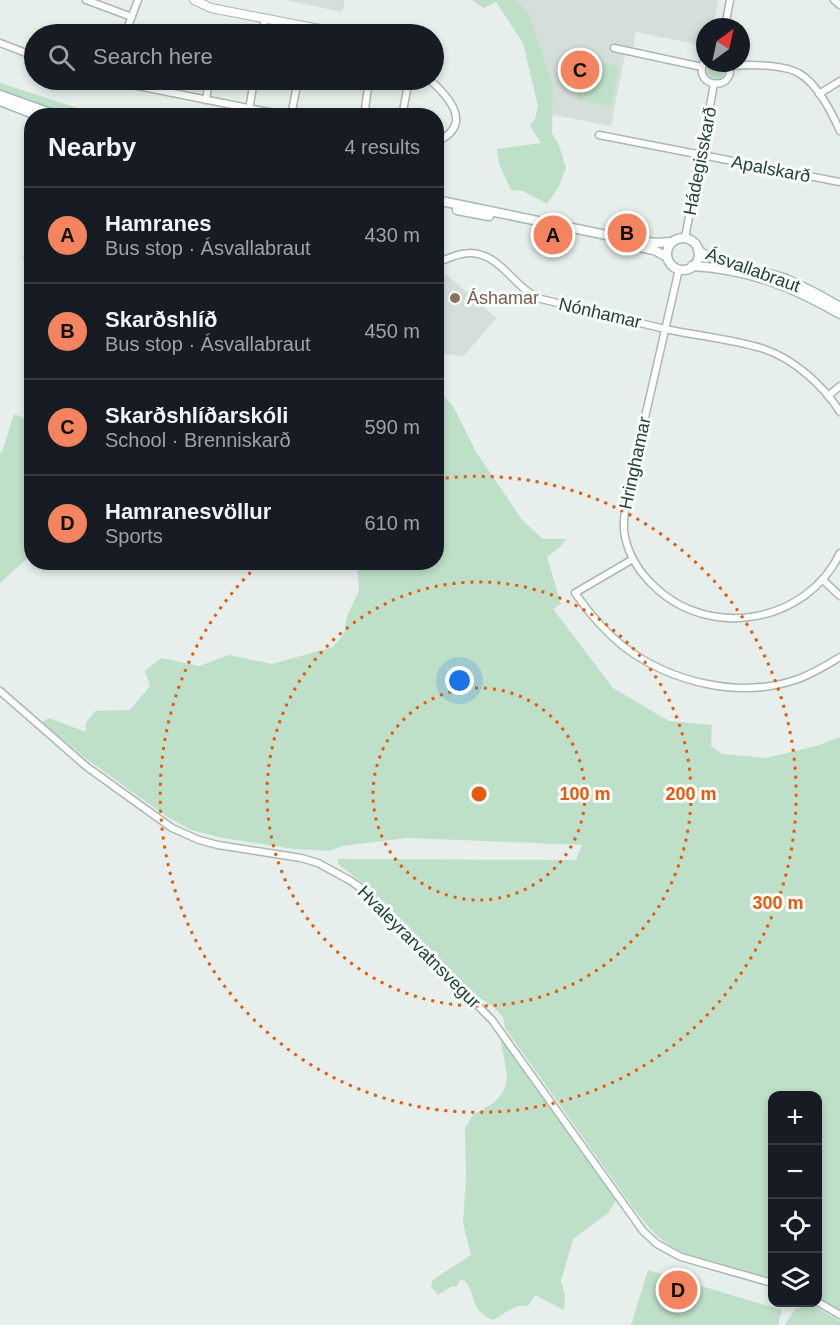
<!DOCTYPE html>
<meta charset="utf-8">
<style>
:root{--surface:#171b24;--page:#242831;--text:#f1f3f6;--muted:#9ea1a6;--line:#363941;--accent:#f4845f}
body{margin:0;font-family:Helvetica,sans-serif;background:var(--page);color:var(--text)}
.controls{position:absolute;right:18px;bottom:18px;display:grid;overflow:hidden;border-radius:12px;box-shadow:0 3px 9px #0003}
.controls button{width:54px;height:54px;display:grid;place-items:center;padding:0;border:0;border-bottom:2px solid var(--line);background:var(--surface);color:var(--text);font:30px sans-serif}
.compass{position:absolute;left:696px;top:18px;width:54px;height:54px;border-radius:50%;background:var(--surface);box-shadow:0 3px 9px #0003;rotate:33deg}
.you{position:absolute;left:460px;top:681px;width:21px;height:21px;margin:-15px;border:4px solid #fff;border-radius:50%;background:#1a73e8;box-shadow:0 0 0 9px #1a73e833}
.badge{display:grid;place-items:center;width:39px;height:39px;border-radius:50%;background:var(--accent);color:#111;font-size:20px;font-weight:700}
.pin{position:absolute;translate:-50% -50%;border:3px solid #fff;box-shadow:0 2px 6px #0006}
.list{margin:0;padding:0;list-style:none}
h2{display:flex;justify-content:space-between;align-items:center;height:78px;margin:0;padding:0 24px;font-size:26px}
h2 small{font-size:20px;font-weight:400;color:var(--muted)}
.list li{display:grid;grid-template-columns:39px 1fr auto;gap:18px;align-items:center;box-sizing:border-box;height:96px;padding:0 24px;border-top:2px solid var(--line)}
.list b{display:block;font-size:22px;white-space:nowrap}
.list p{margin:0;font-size:20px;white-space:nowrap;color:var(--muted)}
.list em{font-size:20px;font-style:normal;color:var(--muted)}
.icon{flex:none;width:33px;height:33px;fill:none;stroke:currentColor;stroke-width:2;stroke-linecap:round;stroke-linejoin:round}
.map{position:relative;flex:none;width:840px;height:1325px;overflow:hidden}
.search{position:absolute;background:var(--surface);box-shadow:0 3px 9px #0003;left:24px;top:24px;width:420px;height:66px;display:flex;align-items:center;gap:15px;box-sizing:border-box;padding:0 21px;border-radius:33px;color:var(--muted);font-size:22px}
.panel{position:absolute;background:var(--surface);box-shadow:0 3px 9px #0003;left:24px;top:108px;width:420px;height:462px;border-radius:24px}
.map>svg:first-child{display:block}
.built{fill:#d4dfda}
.green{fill:#bfe0c8}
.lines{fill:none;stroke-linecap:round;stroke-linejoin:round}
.minor-casing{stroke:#a8b8b2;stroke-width:9}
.tertiary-casing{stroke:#a8b8b2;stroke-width:10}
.secondary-casing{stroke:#a4bbb3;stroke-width:11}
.minor{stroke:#fff;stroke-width:6}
.tertiary{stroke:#fff;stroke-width:8}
.secondary{stroke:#fff;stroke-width:8}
.ring{fill:none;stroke:#e8590c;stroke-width:3;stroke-dasharray:3 6}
.education-dot{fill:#8d6e63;stroke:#f7fbf9;stroke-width:2}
.labels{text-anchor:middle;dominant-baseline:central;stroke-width:6;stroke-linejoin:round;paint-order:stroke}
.street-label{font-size:18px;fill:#24423a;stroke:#f7fbf9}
.education-label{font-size:18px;fill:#785e54;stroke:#f7fbf9;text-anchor:start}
.centre{fill:#e8590c;stroke:#f7fbf9;stroke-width:3}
.ring-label{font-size:18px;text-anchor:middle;font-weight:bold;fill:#e8590c;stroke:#f7fbf9;stroke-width:6;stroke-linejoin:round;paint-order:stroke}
</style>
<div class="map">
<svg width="840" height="1325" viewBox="0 0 840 1325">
<rect width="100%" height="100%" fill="#e6efeb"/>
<g class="built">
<polygon points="285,0 345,0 342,12"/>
<polygon points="502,0 718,0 713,27 705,27 705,46 636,32 633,50 626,49 611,126 544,113 534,56"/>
<polygon points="441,270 496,318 463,357 437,352 437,271"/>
</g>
<g class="green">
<polygon points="472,0 515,0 528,12 553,86 552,133 559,145 566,168 559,186 547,204 523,191 511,190 499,164 497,149 541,143 530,126 535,119 538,106 523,43 496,2 483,8"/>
<polygon points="585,60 619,66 611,106 577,100"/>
<circle cx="716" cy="70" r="9"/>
<polygon points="0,83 99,115 68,115 60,113 0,91"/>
<path d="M437,388L453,406L476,452L523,521L543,539H566L560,547L547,557L561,604L553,609L613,688L669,721L712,725L711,746L722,754L766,758L816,746L840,737V1311L818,1298V1096H772V1280C743,1271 696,1262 670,1246C655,1236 645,1223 634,1209L505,1028C504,1023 504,1018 501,1015C494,1004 481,1001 472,992C427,948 390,902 338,864V859L576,860L582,845L407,838L343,846L329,851L294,849L223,838L191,830L166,816L85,758L42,722L49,718L86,732V723L95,711L130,710L150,686L145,671L161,658L199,666L229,655L272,664L333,647L344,634L347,616L359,591L357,563L436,562Z"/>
<polygon points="14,414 25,418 29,428 28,439 31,439 31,555 0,583 0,454 3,449"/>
<path d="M500,1037L616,1200L608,1213L573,1239L561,1281L565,1295L564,1310L535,1295L528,1306C515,1303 504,1315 493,1320C468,1309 477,1295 465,1281L460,1280L456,1287L452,1286L438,1295L431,1287L432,1281L437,1277L471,1255L463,1223L466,1179L465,1128L473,1115L492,1104L502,1094L505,1087L507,1075Z"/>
<polygon points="648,1270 782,1310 778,1325 631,1325"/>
<polygon points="813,1305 840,1321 840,1325 785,1325 795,1309"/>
</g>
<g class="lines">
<g class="minor-casing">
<g id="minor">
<polyline points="86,0 132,17"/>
<polyline points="834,0 840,5"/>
<polyline points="725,27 730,0"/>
<polyline points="125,34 138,0"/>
<polyline points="216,34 217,30"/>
<polyline points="262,34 265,19"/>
<polyline points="0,43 34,56"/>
<polyline points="614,48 702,67"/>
<path d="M705,60C689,87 737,94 729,64"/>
<path d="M730,67C745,63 787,65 800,74C817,84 832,113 840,131"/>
<polyline points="108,80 288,116"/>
<path d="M430,80C450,98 474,125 436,142"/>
<polyline points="819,94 840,81"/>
<polyline points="206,100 209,80"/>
<polyline points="248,116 254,80"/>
<polyline points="291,116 298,80"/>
<polyline points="364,116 369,80"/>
<polyline points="402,116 409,80"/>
<polyline points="599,135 840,182"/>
<polyline points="32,238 28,257 32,264"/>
<polyline points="685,238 714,84"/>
<path d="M436,263C447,259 458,253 469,253C500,252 514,289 541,299C582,309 624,319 665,329C698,336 732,339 764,349C794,359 824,386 840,412"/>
<path d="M679,269L626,500C625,512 622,525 625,537C629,556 641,574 655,587C710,640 807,623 840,553"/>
<polyline points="828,396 840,386"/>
<path d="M633,559L575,593C589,613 605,632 624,647C671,682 738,699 795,680C811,675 825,666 840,657"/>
<polyline points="823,580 840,596"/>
<polyline points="0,691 87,767 172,828 199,840 218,845 301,858 318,863 351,881 365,891 492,1020 643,1231 657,1244 681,1257 772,1283"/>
<polyline points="818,1302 840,1315"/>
</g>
</g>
<g class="tertiary-casing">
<polyline id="tertiary" points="194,0 211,8 345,34"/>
</g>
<g class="secondary-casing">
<g id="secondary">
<polyline points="0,95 59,116"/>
<polyline points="0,101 39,116"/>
<polyline points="436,200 631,240 656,243 671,242"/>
<polyline points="457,210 489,216"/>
<circle cx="683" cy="254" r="16"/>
<polyline points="640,247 654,250 667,257"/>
<path d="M698,250C708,261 767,272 786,279C805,287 823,297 840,307"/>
<path d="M692,266C748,269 792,286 840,314"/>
</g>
</g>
<use href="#minor" class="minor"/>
<use href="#tertiary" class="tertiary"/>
<use href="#secondary" class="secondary"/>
</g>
<g class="ring">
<circle cx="479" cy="794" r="106"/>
<circle cx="479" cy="794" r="212"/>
<path d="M437 479A318 318 0 1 1 260 563"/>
</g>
<circle class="education-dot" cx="455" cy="298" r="6"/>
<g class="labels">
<g class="street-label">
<text transform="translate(700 161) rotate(-79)">Hádegisskarð</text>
<text transform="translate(771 169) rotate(11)">Apalskarð</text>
<text transform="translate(753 270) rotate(20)">Ásvallabraut</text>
<text transform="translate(600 313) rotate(13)">Nónhamar</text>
<text transform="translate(635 463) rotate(-78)">Hringhamar</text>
<text transform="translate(419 947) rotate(45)">Hvaleyrarvatnsvegur</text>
</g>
<g class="education-label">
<text x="467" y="298">Áshamar</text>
</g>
</g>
<circle cx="479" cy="794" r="9" class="centre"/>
<g class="ring-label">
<text x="585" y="800">100 m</text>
<text x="691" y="800">200 m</text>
<text x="778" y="909">300 m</text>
</g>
</svg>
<div class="controls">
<button>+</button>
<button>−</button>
<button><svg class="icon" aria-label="locate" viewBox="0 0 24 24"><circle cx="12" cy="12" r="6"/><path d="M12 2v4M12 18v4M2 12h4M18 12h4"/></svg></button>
<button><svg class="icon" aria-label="layers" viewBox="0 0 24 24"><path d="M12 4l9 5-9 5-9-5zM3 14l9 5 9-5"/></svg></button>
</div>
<svg class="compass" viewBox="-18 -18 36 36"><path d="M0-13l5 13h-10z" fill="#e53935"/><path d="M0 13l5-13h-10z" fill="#9ea1a6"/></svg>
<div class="you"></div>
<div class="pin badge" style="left:553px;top:235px">A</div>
<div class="pin badge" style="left:627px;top:233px">B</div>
<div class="pin badge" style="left:580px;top:70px">C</div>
<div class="pin badge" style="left:678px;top:1290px">D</div>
<div class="search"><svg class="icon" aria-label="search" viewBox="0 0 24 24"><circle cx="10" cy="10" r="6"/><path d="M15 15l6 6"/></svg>Search here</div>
<section class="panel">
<h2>Nearby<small>4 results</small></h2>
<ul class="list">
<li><span class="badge">A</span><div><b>Hamranes</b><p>Bus stop · Ásvallabraut</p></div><em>430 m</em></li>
<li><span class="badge">B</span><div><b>Skarðshlíð</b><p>Bus stop · Ásvallabraut</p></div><em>450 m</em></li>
<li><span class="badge">C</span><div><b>Skarðshlíðarskóli</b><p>School · Brenniskarð</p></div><em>590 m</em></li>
<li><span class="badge">D</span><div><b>Hamranesvöllur</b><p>Sports</p></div><em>610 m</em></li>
</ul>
</section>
</div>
